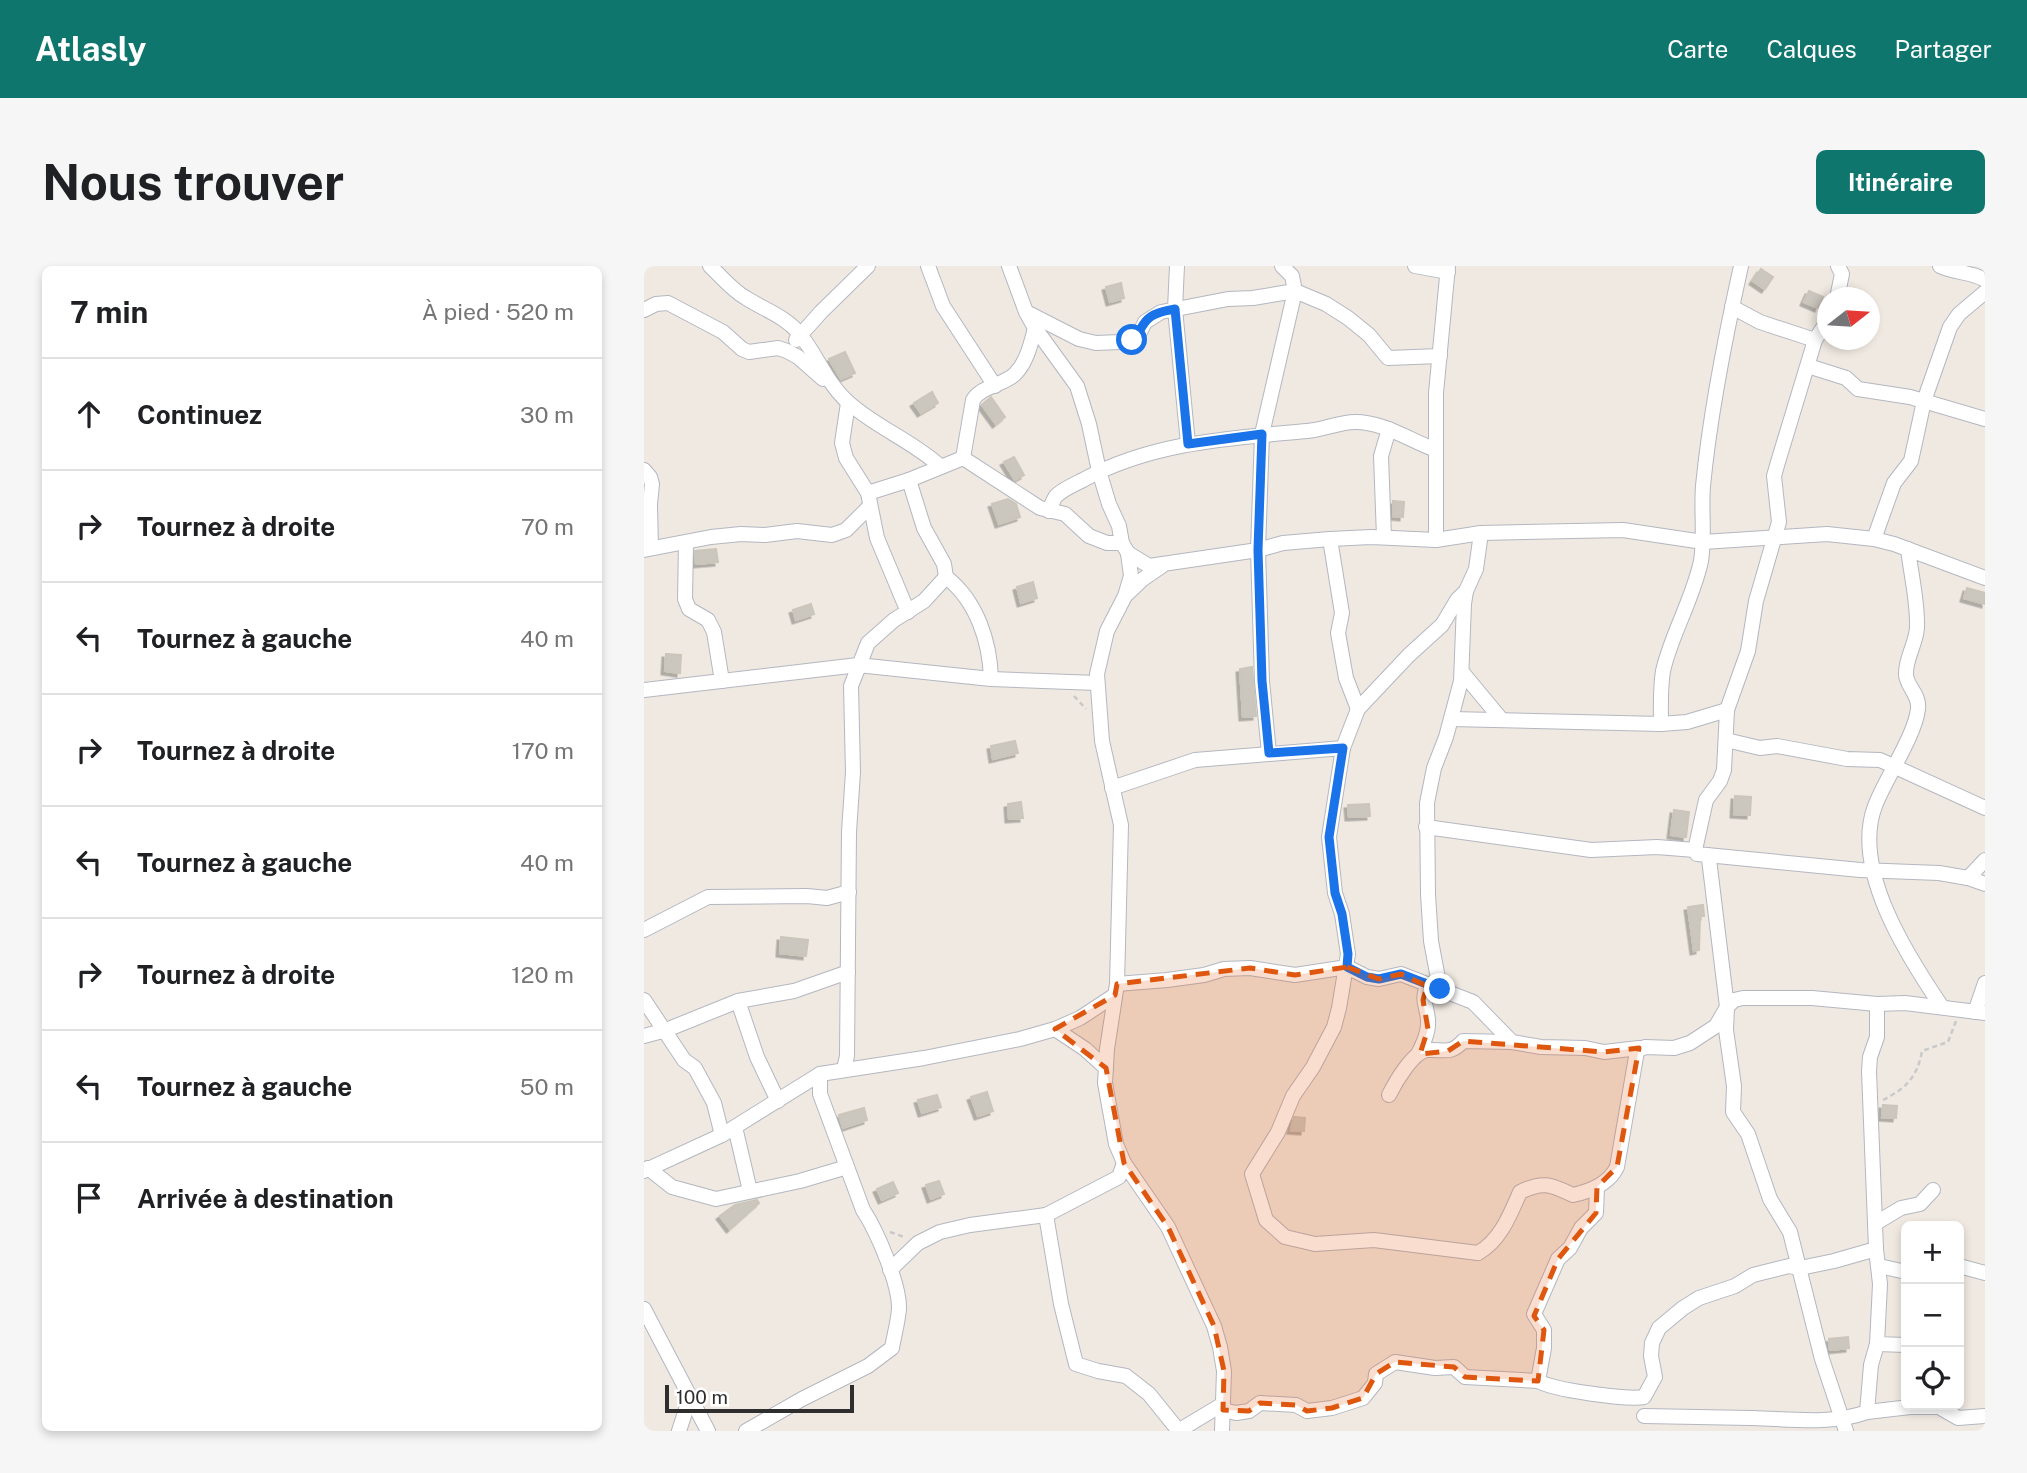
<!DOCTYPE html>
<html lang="fr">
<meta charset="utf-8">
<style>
:root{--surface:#fff;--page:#f6f6f6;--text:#202124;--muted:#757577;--line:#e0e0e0;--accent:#0f766e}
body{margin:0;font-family:"Public Sans",sans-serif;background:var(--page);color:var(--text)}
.controls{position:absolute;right:21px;bottom:21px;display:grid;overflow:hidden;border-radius:10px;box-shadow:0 4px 10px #0003}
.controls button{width:63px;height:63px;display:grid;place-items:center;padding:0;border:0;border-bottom:2px solid var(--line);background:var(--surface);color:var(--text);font:35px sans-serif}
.compass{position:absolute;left:1173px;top:21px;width:63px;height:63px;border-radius:50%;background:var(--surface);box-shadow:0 4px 10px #0003;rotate:73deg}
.scale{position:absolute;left:21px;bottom:18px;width:189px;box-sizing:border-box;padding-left:7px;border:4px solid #2e2e2e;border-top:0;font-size:19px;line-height:24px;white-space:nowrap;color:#2e2e2e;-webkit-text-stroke:5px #fff;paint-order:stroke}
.stop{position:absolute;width:21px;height:21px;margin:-16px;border:5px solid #1a73e8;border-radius:50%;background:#fff}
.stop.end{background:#1a73e8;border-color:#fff;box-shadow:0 2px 7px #0008}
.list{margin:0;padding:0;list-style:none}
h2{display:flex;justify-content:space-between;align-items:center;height:91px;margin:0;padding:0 28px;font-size:30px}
h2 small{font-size:23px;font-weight:400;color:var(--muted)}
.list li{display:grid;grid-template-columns:46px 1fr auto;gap:21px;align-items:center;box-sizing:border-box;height:112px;padding:0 28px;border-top:2px solid var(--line)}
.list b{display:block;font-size:26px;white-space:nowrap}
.list em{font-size:23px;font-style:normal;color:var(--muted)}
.icon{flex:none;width:38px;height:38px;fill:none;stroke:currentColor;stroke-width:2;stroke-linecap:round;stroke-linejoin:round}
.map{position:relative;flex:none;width:1341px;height:1165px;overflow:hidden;border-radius:10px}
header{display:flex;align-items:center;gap:42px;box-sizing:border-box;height:98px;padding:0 35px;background:var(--accent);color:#fff}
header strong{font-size:33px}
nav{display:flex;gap:38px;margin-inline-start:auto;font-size:24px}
.intro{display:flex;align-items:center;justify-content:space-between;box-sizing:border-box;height:168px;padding:0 42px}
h1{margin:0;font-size:49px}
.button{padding:18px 32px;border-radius:10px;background:var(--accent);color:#fff;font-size:24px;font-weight:700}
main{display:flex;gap:42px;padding:0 42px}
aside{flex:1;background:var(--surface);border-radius:10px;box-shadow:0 4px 10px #0003}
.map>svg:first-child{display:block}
.building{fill:#cbc7bf;stroke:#cbc5ba;stroke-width:2;filter:url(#shadow)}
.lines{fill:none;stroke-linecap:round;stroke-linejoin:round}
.street-casing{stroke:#b4b7c1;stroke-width:16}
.path{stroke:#c9c9c9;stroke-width:2.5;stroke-dasharray:5 3.5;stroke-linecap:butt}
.street{stroke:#fff;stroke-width:14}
.route{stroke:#1a73e8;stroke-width:9}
.marked{fill:#df570e;fill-opacity:0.2;stroke:#df570e;stroke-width:5;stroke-dasharray:14 9;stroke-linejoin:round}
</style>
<header>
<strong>Atlasly</strong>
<nav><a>Carte</a><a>Calques</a><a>Partager</a></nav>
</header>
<div class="intro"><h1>Nous trouver</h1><a class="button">Itinéraire</a></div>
<main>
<aside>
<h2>7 min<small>À pied · 520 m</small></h2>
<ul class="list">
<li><svg class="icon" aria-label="ahead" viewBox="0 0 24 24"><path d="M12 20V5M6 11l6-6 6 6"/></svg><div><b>Continuez</b></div><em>30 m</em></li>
<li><svg class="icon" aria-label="right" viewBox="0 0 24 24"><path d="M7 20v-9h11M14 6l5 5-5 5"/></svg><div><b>Tournez à droite</b></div><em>70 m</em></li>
<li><svg class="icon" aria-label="left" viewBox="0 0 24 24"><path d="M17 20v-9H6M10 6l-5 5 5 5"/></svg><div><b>Tournez à gauche</b></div><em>40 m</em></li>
<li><svg class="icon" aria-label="right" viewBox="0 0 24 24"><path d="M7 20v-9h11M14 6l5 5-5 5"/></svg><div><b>Tournez à droite</b></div><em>170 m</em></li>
<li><svg class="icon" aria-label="left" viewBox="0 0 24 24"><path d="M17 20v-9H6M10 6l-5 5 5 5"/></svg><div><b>Tournez à gauche</b></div><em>40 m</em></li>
<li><svg class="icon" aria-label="right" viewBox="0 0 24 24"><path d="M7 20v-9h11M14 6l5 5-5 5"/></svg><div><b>Tournez à droite</b></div><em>120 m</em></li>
<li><svg class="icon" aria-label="left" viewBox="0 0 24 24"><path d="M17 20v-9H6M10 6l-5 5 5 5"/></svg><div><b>Tournez à gauche</b></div><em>50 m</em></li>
<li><svg class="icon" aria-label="arrive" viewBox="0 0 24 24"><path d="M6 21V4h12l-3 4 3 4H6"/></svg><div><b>Arrivée à destination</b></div></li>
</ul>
</aside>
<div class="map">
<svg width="1341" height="1165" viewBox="0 0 1341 1165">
<defs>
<filter id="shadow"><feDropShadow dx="-3.5" dy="3.5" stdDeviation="0" flood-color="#0004"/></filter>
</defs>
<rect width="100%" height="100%" fill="#efe9e1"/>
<g class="building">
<polygon points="1117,3 1129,11 1121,23 1109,15"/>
<polygon points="477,17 480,32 466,36 462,21"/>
<polygon points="1165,25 1179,31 1174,42 1160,36"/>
<polygon points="201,86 211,107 197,113 185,93"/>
<polygon points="288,126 294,137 277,147 270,137"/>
<polygon points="347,131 361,151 352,158 338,139"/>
<polygon points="370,191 380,209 371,214 360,196"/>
<polygon points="364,233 372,238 376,251 355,258 348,238"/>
<polygon points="749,235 760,236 759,251 749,250"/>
<polygon points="72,283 74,296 52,298 51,285"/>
<polygon points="389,316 393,332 377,337 373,321"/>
<polygon points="1323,322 1341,327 1341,338 1320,332"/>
<polygon points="167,338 170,348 152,354 149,344"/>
<polygon points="22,388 37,389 36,407 21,405"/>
<polygon points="608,401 612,450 599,451 596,403"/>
<polygon points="371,475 374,487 349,493 347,480"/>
<polygon points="1091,530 1107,531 1106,549 1090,548"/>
<polygon points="377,536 379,552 365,553 364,538"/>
<polygon points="725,538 726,550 705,551 704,539"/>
<polygon points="1030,544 1045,546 1042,571 1027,569"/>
<polygon points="1059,639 1060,650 1056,650 1055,684 1050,685 1044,641"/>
<polygon points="137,671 164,674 162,690 136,687"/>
<polygon points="343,826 349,845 334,850 327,831"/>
<polygon points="293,829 297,841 278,847 274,834"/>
<polygon points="1239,839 1253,840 1252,852 1238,851"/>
<polygon points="220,842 223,854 199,862 195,849"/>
<polygon points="650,851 661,852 660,865 647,864"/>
<polygon points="295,915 300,928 287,933 282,919"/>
<polygon points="249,916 254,927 238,934 233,923"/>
<polygon points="113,934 115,937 86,963 76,950 91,939"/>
<polygon points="1204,1071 1205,1082 1186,1084 1185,1073"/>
</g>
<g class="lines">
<g class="street-casing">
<g id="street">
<path d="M66,0C78,11 88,24 102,32C121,44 140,50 155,67C173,89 183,118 205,137C233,162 269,175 297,201"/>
<polyline points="284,0 299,40 351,120"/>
<polyline points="365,0 382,46 391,62 433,120 445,158 455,205 465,238 475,260 478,277 484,287 505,300 614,284 639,277 686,273 727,271 792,274 837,267 979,264 1059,276 1183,268 1230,273 1250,278 1341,312"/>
<polyline points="533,0 531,43 544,178"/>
<polyline points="771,0 804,6"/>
<path d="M1296,0C1310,7 1329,6 1341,14"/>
<polyline points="1193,32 1198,8 1194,0"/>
<polyline points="1088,41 1116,56 1171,74"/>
<polyline points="0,44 12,38 24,37 79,66 98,83 105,86 134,82 143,85 154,91 179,113"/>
<polyline points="382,46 435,73 452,77 476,76 488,74 495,68 501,56 517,46 584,33 609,32 651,25 682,38 704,52 725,69 744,92 796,90"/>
<polyline points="1184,54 1171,74 1134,196 1130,210 1135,256 1112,335 1104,385 1083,444 1080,504 1076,515 1062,534 1051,584 1053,588 1063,589 1065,593 1083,741 1082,764 1090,820 1089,846 1104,868 1126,933 1146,966 1178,1093 1202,1165"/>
<polyline points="152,74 177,46 224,0"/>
<polyline points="1164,100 1202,112 1214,123 1266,131 1341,153"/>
<polyline points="204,137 198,177 202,192 224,227 233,272 264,346"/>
<polyline points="319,192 396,242 421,248 445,270 463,277 478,277"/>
<polyline points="0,204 6,211 8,218 6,238 7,282"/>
<polyline points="224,227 265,214"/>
<path d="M405,245C407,240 409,234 412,230C419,223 431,218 439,214C508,176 587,172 663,165C679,164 695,156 711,156C740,156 765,174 792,184"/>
<polyline points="740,271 737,190 745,163"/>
<polyline points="686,273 698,347 694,367 702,412 714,443"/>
<polyline points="1230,273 1250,217 1267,195 1280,135 1306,61 1315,48 1341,26"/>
<polyline points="792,274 792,127 804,0"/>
<polyline points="42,277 41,333 45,343 64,354 70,366 78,415"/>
<path d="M1264,283C1267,309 1274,336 1273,362C1272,378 1261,393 1262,409C1263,421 1276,429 1274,443C1271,470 1241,513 1231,540C1207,603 1264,691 1298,741"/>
<polyline points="0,284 67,271 97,268 121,269 153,265 188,269 202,264 226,240"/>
<polyline points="484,287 487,310 481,330 463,365 453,408 458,475 477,559 473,718 463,783 461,817 472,878 480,897 524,961 570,1060 576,1081 580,1105 578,1165"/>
<path d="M302,311C333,335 346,376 347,413"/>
<path d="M822,325L813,334L798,359L765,389L714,443L699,482L685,571L691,627L698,648L704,688L695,742L690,761L669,801L649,830L634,866L608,908L622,954L641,971L671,978L730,974L834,987C856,975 866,949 876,926C899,915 906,918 929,929C947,925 965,918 973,901L993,785L1001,781L1030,782L1046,777L1072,760L1083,741L1090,734L1099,732H1168L1233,738L1261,737L1341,747"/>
<polyline points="482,329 499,313 518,300"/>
<polyline points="818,406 857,453"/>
<polyline points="0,424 214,399 347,413 453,417"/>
<polyline points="807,453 1017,458 1043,456 1083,444"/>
<path d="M1017,458C1017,441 1016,423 1019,405C1027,369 1049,333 1057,295C1061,270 1057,245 1059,220C1066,147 1081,72 1097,0"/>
<polyline points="1082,474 1116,482 1133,480 1203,493 1236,494 1341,542"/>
<polyline points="625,487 618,415 614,284 618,168 651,25 648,10 638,0"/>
<polyline points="468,522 551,494 699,482"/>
<polyline points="782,561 947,584 1013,581 1051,584"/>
<polyline points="1063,589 1216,604 1295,607 1324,612 1341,618"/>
<polyline points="1324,612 1341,594"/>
<polyline points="0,664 64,631 163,630 183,632 205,626"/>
<polyline points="473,718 523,714 560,709 580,703 606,702 651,709 703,701 723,711 735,713 757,708 829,736 868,776 897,781 941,782 960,786 995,782"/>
<polyline points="796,723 787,675 784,628 783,537 790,502 802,471 817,415 820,338 822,325 832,303 837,267"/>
<polyline points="0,734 40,794 51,802 70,837 78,869"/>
<polyline points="94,735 113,791 134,835"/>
<polyline points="1331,746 1341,717"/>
<polyline points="411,763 441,783 462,802"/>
<polyline points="0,770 22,764 94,735 150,725 204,706"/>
<path d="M774,788C779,778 785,766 784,754C783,739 777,736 783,720"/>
<path d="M200,803L203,790L205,566L209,506L207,420L224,377L250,354L280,335L302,311L300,298L280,262L265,214L319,192L329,134C337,120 360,119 371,108C383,96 387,77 391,62"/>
<path d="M745,829C751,817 769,785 784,784C799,783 807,789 819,775L868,776"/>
<polyline points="91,861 106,925"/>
<polyline points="4,902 28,921 72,933 156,915 203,901"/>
<polyline points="0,905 78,869 176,808 280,792 376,773 411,763 436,752 471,729"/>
<polyline points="402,949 417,1038 432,1098 454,1105 482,1110 505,1128 534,1164"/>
<polyline points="1232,957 1257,942 1276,938 1289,924"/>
<polyline points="1232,983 1236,1018 1233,1078 1262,1079"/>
<polyline points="1235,1000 1262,1006"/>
<polyline points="1315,1000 1341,1007"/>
<polyline points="246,1004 274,977 296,966 326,959 402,949 475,911 480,897"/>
<polyline points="0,1043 64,1165"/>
<polyline points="894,1115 900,1082 900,1064 890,1048 914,993 926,982 937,962 952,947 953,921"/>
<path d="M579,1144L592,1147L605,1145L616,1137L652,1139L663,1145L688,1142L719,1132L731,1117L732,1108L751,1096L791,1102L810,1101L821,1111L894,1115C909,1124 983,1134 1000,1131L1011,1111L1007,1090L1008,1077L1015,1062L1039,1042L1055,1032L1091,1020L1109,1009L1145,1000L1156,1002L1190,995L1232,983L1225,805L1226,791L1233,771V738"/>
<polyline points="1223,1146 1266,1141 1295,1141 1314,1152 1341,1150"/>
<path d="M1000,1150C1037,1151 1073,1151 1109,1152C1146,1153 1188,1159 1223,1146L1227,1099L1233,1078"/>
<polyline points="35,1165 46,1131"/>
<path d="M102,1165L158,1133L224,1100L248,1082C250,1070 254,1056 255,1043C256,1019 233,965 219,944L176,828V808"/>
<polyline points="534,1165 579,1138"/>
</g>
</g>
<g class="path">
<polyline points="430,430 442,443"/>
<path d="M1239,834C1262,822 1273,812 1278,785L1304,776L1312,755"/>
<polyline points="246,966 260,971"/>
</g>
<use href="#street" class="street"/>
</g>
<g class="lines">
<path class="route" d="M488,74C495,68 496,62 502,55C508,47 521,45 531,43L544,178L618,168L614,284L618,415L625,487L699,482L685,571L691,627L698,648L704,688L703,701L723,711L735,713L757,708L796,723"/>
</g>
<path class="marked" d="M703,701L735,713L757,708L783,720L779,734L784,763L776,788L804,785L819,775L960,786L995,782L973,901L953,921L952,947L914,993L890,1050L900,1064L894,1115L821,1111L810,1101L751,1096L732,1108L719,1132L688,1142L663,1145L652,1139L616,1137L605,1145L579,1144L580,1105L570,1060L524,961L480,897L462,802L411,763L471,729L473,718L606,702L651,709Z"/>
</svg>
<div class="controls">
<button>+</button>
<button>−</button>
<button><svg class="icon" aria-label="locate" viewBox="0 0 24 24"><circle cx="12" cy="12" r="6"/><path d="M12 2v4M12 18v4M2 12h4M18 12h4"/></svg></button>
</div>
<svg class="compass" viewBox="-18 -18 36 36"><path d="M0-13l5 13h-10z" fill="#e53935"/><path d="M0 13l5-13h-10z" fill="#757577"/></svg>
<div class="scale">100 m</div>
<div class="stop" style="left:488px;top:74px"></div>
<div class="stop end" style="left:796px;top:723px"></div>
</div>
</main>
